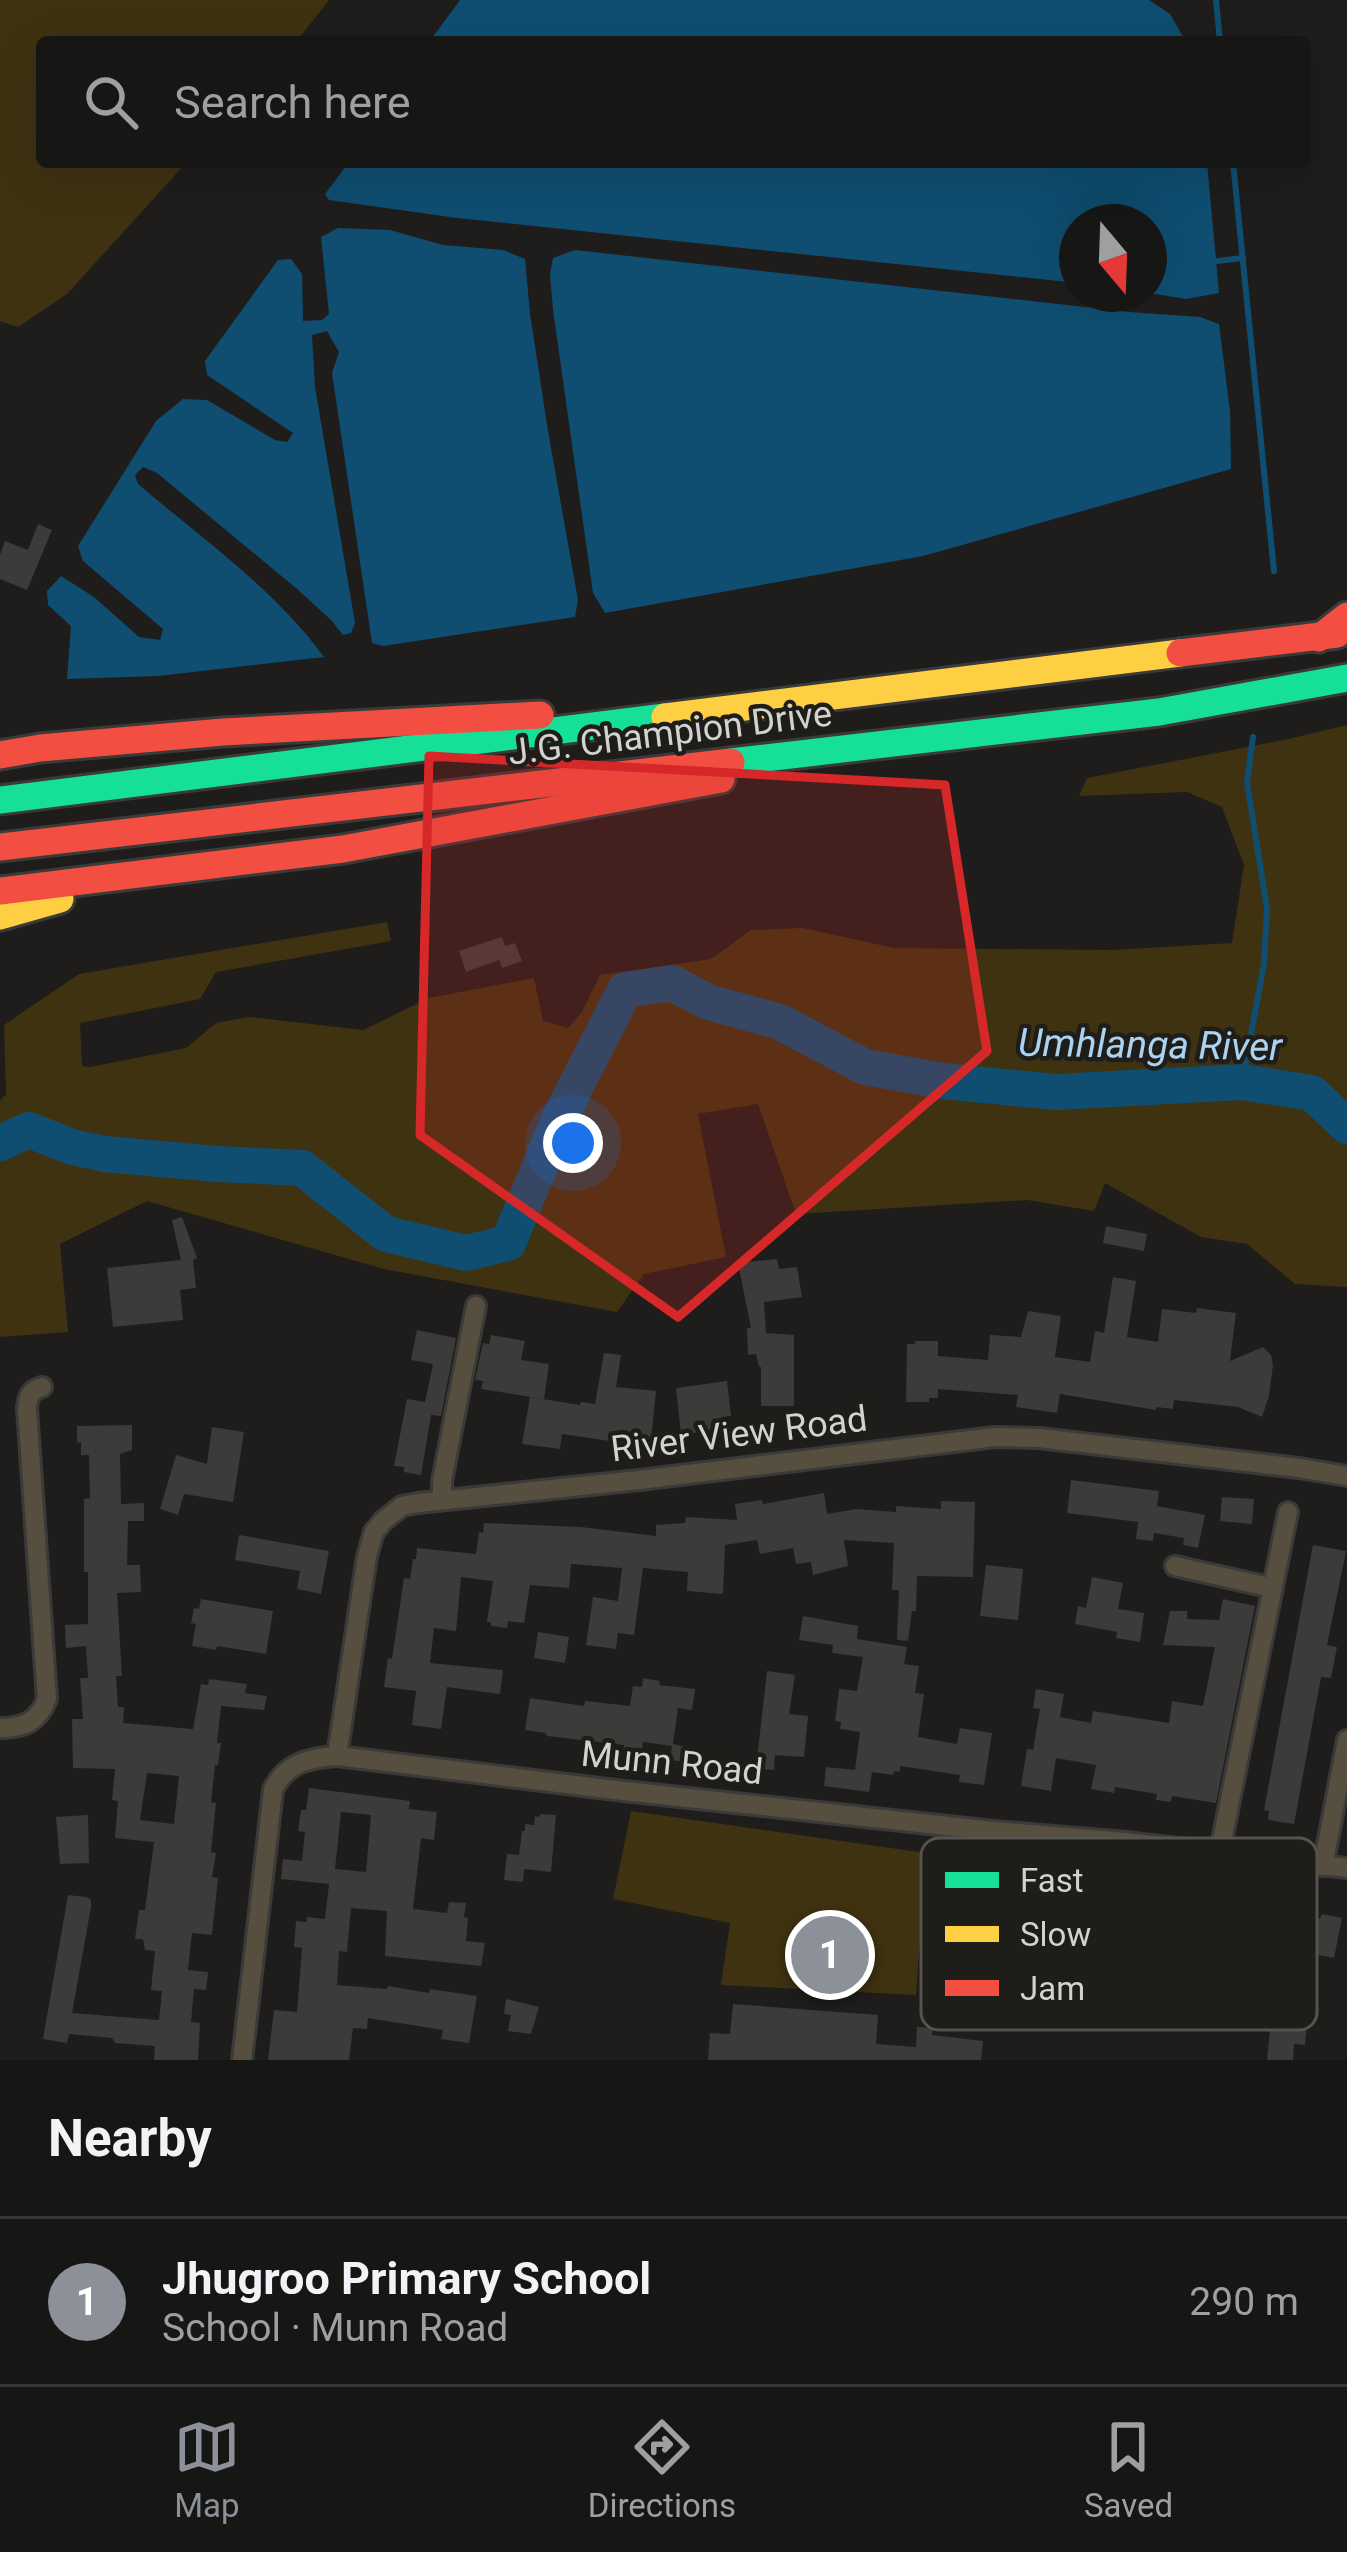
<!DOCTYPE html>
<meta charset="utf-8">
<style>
:root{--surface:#161614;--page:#1f1f1d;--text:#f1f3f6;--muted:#9e9fa0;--line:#353534;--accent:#8c9099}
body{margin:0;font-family:Roboto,sans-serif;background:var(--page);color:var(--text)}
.compass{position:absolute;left:1059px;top:204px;width:108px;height:108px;border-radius:50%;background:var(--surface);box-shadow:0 12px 48px #0002;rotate:161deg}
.you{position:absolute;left:573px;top:1143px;width:42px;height:42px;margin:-30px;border:9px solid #fff;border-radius:50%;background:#1a73e8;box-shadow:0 0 0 18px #1a73e833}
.badge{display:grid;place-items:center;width:78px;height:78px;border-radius:50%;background:var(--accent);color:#fff;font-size:39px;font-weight:700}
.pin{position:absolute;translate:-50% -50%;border:6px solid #fff;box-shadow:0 3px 12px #0006}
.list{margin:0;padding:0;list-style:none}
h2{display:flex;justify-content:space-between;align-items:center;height:156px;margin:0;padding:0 48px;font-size:51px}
h2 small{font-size:39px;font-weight:400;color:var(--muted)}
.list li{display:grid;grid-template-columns:78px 1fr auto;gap:36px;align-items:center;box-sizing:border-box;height:168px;padding:0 48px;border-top:3px solid var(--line)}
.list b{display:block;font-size:45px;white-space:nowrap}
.list p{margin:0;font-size:39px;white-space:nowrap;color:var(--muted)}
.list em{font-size:39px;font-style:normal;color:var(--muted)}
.icon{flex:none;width:66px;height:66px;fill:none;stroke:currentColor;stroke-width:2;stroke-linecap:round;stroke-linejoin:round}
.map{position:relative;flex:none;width:1347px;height:2060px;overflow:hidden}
.search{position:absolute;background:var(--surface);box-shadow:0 12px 48px #0002;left:36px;right:36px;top:36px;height:132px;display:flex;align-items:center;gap:30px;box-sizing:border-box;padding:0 42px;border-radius:12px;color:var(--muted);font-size:45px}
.sheet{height:324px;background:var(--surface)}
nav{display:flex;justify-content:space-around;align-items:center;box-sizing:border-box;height:168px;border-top:3px solid var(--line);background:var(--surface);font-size:33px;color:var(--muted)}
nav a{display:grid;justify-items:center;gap:6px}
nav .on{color:var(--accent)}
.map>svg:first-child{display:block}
.green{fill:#3f3211}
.water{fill:#0f4e71}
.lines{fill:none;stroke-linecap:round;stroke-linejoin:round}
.stream{stroke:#0f4e71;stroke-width:6}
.river{stroke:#0f4e71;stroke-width:36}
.building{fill:#3c3b3a;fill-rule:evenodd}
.street-casing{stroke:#3a3a39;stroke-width:24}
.fast-casing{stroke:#3a3a39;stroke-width:33}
.slow-casing{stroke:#3a3a39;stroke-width:33}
.jam-casing{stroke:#3a3a39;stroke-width:33}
.street{stroke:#564f40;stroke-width:18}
.fast{stroke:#16e098;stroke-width:27}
.slow{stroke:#ffcf43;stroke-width:27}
.jam{stroke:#f24e42;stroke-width:27}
.marked{fill:#d62828;fill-opacity:0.2;stroke:#d62828;stroke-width:9;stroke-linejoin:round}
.labels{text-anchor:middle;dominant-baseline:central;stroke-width:9;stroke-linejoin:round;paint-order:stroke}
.street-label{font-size:36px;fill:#d2d2cf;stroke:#1f1d1a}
.water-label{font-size:39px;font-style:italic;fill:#abd3ef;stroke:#1f1d1a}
.key{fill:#1f1d1a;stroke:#555350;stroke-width:3}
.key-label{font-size:33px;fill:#d2d2cf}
</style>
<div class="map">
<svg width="1347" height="2060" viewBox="0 0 1347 2060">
<rect width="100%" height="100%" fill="#1e1d1b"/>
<g class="green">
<polygon points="0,0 329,0 296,42 42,42 42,162 187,162 67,294 18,327 0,321"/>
<polygon points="1347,725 1347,1287 1295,1284 1247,1244 1201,1237 1105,1183 1094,1211 1027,1200 796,1214 758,1104 698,1114 726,1257 644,1274 617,1312 384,1269 147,1201 60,1244 68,1332 0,1337 0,1101 6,1094 4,1025 79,974 387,922 391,941 216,972 200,999 80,1023 82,1066 90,1067 186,1048 216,1023 249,1017 363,1030 429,998 534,978 543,1021 568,1028 582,1012 600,975 711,959 751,930 803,928 894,948 1112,950 1232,943 1244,865 1222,807 1187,792 1079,796 1087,778 1284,740"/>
<polygon points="631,1811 926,1853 916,1995 721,1985 730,1923 613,1899"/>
</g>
<g class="water">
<polygon points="460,0 1149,0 1170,14 1186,42 429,42"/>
<polygon points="349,162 1207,162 1219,293 1186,299 1149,293 1149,222 1077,222 1077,283 457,218 329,200 325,194"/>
<path d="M338,228L390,230L443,245L503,250L525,259L530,314L548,431L578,600L575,617L383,646L372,643L332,373L339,352L327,331L312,335L315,387L355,623L351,633L343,635L331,620L296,588L157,473L143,467L135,475L138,484C202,539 274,588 324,657L158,676L67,679L71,626L48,605L47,591L61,576L94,597L139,637L160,640L163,629L83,561L78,546L156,421L183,399L207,400L275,440L287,442L293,433L207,375L205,361L278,260L291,259L302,274L303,321L322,320L329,314L321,237Z"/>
<polygon points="575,250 1129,312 1200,317 1219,324 1230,411 1231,469 923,556 605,613 593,593 553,310 550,274 553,258"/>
</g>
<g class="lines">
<g class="stream">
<polyline points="1216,0 1220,42"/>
<polyline points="1233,162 1274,571"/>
<polyline points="1217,261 1243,258"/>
<polyline points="1242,1082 1264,964 1267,909 1247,782 1253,737"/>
</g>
<polyline class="river" points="0,1143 29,1130 72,1147 104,1154 217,1164 302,1168 386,1234 466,1253 508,1243 561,1115 625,990 672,983 708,1002 780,1022 865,1067 943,1081 1056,1092 1242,1082 1312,1093 1347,1126"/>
</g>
<g class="building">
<polygon points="38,524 52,530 27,590 0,579 0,555 5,541 28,550"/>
<polygon points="502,937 505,946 515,943 522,961 502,968 499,960 466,972 459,951"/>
<polygon points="182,1217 197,1258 193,1260 196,1288 180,1290 183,1320 113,1327 107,1268 181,1260 172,1220"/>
<polygon points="1106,1226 1147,1234 1144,1251 1103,1243"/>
<polygon points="777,1259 779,1269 797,1267 802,1297 764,1302 766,1333 794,1335 794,1406 761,1406 761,1367 759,1367 756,1354 748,1355 747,1328 751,1328 738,1263"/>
<polygon points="1113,1277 1136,1281 1127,1337 1158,1342 1162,1309 1196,1313 1197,1308 1236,1313 1230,1361 1263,1347 1271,1355 1273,1365 1269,1396 1262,1417 1238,1407 1174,1400 1173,1409 1156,1407 1156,1410 1060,1394 1057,1413 1016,1407 1018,1395 938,1389 938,1398 929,1398 929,1402 906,1402 907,1344 915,1344 915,1341 938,1341 938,1356 988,1360 990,1335 1021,1337 1028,1311 1061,1316 1055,1357 1090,1362 1095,1331 1104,1333"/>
<polygon points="417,1330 456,1338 441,1416 431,1415 421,1475 404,1472 404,1467 394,1466 407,1399 425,1402 433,1364 411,1360"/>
<polygon points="491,1335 525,1341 521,1360 549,1364 544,1399 481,1389 483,1381 475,1380 483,1343 489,1344"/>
<polygon points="604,1353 621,1355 616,1387 656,1391 651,1440 638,1438 637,1445 562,1434 560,1449 522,1444 530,1397 580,1405 581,1402 595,1404"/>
<polygon points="727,1381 731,1416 721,1417 722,1430 681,1434 676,1388"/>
<path d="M132,1425V1450L120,1454L121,1504L144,1503V1521H128L127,1565H140L141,1592L117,1593L122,1676H116L118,1707H124L123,1723L193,1729L201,1684L208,1685L209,1679L247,1684L245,1693L267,1696L264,1710L221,1706L217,1743H221L218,1765H215L211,1802L216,1803L211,1852L216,1853L212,1877L218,1878L212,1935L192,1933L188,1970L208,1972L206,1990L194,1989L191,2022L200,2023L198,2060H154L155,2046L115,2043L112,2038L69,2034L67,2043L43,2039L68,1895L86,1897L91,1900V1907L72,2013L159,2020L162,1991L151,1990L155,1951L145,1950L143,1939H135L139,1910H145L154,1842L115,1838L118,1801L112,1800L115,1769L73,1768L72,1719H83L80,1678H88L86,1646L66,1648L65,1625L88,1624V1572H84V1499L90,1498L89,1455H81V1442L77,1443V1426ZM147,1773L179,1776L174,1824L140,1820Z"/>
<polygon points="212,1427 244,1432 233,1502 184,1494 178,1515 160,1509 176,1455 207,1464"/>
<polygon points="1071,1480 1159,1491 1157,1506 1205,1515 1198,1548 1183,1545 1184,1538 1154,1533 1153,1541 1136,1539 1138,1522 1067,1513"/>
<polygon points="824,1493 827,1514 857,1509 896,1512 896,1506 941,1509 941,1501 975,1502 973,1577 917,1576 916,1611 912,1611 908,1641 897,1640 899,1590 892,1590 894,1543 844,1540 848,1566 813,1575 811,1562 796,1564 793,1548 760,1554 757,1540 725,1545 723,1594 687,1591 688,1572 643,1568 634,1635 618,1633 616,1649 586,1645 593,1597 618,1601 622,1568 571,1564 569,1588 530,1585 524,1623 508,1621 507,1628 491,1626 491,1622 487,1622 493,1581 461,1577 456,1631 434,1628 430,1663 503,1670 500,1694 447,1687 441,1729 412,1725 416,1691 384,1687 388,1658 392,1659 404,1578 410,1579 413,1559 416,1559 417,1548 476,1554 479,1532 483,1533 484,1523 581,1527 656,1536 656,1525 685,1523 686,1517 737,1520 735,1504 762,1500 763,1504"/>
<polygon points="1222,1497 1254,1499 1252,1524 1220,1521"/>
<polygon points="239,1535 329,1551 321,1594 297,1589 300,1571 235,1560"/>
<polygon points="1313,1545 1346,1551 1327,1645 1337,1647 1331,1678 1321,1677 1294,1824 1268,1820 1269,1811 1264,1810"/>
<polygon points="986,1565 1023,1569 1018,1620 980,1616"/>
<polygon points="1092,1577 1123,1583 1118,1609 1144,1613 1140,1642 1116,1638 1117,1632 1075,1624 1078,1606 1086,1608"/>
<polygon points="201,1599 273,1611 266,1654 217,1646 216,1650 192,1646 196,1624 191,1623 194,1608 199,1609"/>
<polygon points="1223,1599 1255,1606 1216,1803 1172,1796 1171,1802 1156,1800 1157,1794 1115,1787 1114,1793 1091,1789 1096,1765 1056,1758 1051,1791 1021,1786 1027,1749 1033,1750 1040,1709 1033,1708 1036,1689 1064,1694 1060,1717 1091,1723 1093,1711 1169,1723 1172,1701 1203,1706 1215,1647 1163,1645 1170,1611 1187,1611 1187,1619 1219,1620"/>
<polygon points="803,1616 858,1626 857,1639 907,1647 904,1664 919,1666 915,1693 924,1694 918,1737 957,1744 960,1728 992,1733 984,1785 959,1782 960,1775 900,1766 900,1772 894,1771 893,1775 872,1772 869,1792 824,1786 826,1767 855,1770 860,1732 840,1729 841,1722 835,1721 839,1689 857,1691 863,1657 832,1653 833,1645 799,1640"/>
<polygon points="538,1632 569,1637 565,1663 534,1658"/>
<polygon points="767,1671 795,1675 789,1714 808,1716 804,1757 775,1755 774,1770 756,1768"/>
<polygon points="643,1678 660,1681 659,1685 695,1689 692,1710 678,1708 673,1744 687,1747 685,1762 670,1760 672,1746 643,1742 639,1768 621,1766 624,1745 547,1736 545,1733 525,1730 530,1698 584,1706 585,1701 630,1706 633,1686 642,1687"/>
<path d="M309,1788L410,1801L409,1809L437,1812L434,1840L421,1838L413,1909L447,1913L449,1902L466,1903L464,1917L468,1918L466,1941L485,1943L481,1966L385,1956L387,1911L351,1908L347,1952L339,1951L337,1985L387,1989L388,1986L429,1993L430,1989L477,1996L469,2043L441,2039L443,2030L368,2018L367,2029L353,2028L349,2060H268L274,2010L297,2012L302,1948L294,1947L296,1921L307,1922V1917L325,1919L329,1884L281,1879L283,1859L302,1861L305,1832L298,1831L301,1810H306ZM341,1812L371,1815L366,1872L335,1869Z"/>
<polygon points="540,1814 556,1815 551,1872 524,1869 523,1882 504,1880 507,1854 519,1855 522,1831 525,1831 525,1824 534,1825 535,1816 539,1817"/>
<polygon points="88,1815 89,1863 60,1864 56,1817"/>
<polygon points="927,1882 956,1884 948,1984 920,1981"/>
<polygon points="1251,1903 1279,1906 1278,1911 1320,1919 1322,1914 1342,1918 1334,1958 1303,1952 1301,1961 1286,1958 1288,1946 1246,1940"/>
<polygon points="506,1999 539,2007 531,2034 508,2031 511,2015 504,2014"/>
<polygon points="733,2004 878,2015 876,2044 916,2047 917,2027 933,2028 932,2035 983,2041 981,2060 708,2060 710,2033 730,2034"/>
<polygon points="1271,2020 1307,2023 1305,2045 1294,2044 1293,2060 1267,2060"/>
</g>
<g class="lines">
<g class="street-casing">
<g id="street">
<polyline points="442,1499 442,1481 476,1306"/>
<polyline points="1175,1566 1273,1588"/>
<path d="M0,1728C24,1728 38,1722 47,1699L27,1408C28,1396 30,1391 42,1387"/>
<polyline points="337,1756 367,1556 374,1532 383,1521 402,1506 418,1503 639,1480 995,1437 1039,1438 1299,1468 1347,1476"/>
<polyline points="1219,1855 1288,1512"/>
<polyline points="1323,1866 1347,1740"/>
<path d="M242,2060L273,1790C285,1763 309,1758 337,1756L624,1791L994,1831L1126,1842L1347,1868"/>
</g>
</g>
<g class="fast-casing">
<g id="fast">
<polyline points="731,762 1159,712 1347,678"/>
<polyline points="0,800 665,717"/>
</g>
</g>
<g class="slow-casing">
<g id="slow">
<polyline points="665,717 1180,653"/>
<polyline points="0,916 60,899"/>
</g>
</g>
<g class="jam-casing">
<g id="jam">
<polyline points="1319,638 1347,616"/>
<polyline points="1180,653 1337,634"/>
<polyline points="0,755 40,748 223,732 540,715"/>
<polyline points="0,847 731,762"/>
<polyline points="0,891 343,849 721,779"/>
</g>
</g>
<use href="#street" class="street"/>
<use href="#fast" class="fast"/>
<use href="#slow" class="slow"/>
<use href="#jam" class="jam"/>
</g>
<path class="marked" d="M429,756L945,785L987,1051L678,1317L420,1135Z"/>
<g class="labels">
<g class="street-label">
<text transform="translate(670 733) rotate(-7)">J.G. Champion Drive</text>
<text transform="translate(739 1434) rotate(-7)">River View Road</text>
<text transform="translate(672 1763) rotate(6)">Munn Road</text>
</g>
<g class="water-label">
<text transform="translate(1150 1045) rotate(1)">Umhlanga River</text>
</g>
</g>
<rect x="921" y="1838" width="396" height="192" rx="18" class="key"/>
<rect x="945" y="1872" width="54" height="16" fill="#16e098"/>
<rect x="945" y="1926" width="54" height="16" fill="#ffcf43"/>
<rect x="945" y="1980" width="54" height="16" fill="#f24e42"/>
<g class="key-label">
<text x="1020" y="1892">Fast</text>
<text x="1020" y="1946">Slow</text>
<text x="1020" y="2000">Jam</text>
</g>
</svg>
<svg class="compass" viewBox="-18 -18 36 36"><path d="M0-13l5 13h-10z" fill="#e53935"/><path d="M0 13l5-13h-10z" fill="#9e9fa0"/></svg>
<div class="you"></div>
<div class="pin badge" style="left:830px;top:1955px">1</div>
<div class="search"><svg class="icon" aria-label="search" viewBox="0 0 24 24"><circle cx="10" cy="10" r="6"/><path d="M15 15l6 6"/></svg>Search here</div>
</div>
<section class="sheet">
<h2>Nearby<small></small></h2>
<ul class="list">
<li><span class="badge">1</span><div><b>Jhugroo Primary School</b><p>School · Munn Road</p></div><em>290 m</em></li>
</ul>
</section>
<nav>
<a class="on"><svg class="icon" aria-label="map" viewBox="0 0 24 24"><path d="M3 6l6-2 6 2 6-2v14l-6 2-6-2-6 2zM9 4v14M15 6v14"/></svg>Map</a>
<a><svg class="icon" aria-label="directions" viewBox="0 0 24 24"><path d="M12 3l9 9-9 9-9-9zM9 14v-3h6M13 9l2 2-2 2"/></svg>Directions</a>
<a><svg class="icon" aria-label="saved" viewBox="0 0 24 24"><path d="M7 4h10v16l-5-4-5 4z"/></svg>Saved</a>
</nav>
